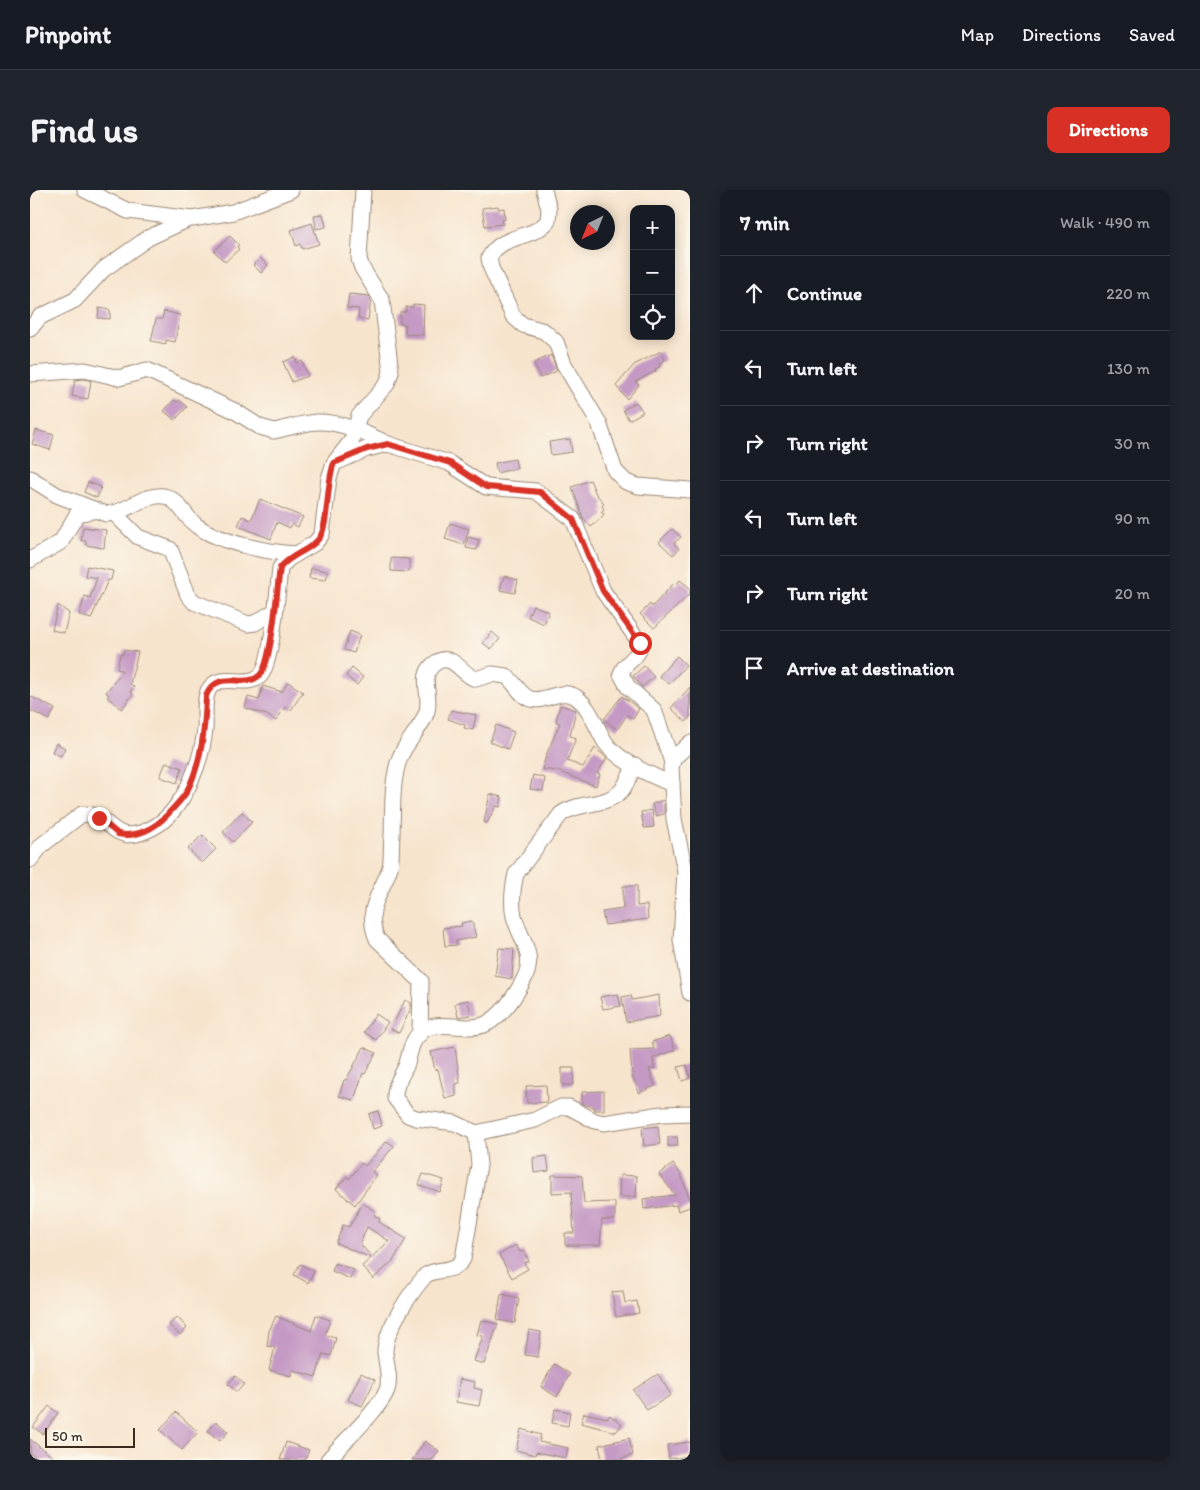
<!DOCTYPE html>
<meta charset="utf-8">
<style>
:root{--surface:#171b24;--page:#20242c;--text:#f1f3f6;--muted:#9ea1a6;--line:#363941;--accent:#d93025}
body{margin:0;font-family:Itim,sans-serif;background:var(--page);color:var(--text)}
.controls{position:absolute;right:15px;top:15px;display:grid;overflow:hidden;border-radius:10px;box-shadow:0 2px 12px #0003}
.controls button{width:45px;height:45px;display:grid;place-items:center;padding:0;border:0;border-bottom:1px solid var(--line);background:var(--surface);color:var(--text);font:25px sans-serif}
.compass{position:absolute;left:540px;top:15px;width:45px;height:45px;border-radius:50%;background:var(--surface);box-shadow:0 2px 12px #0003;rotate:223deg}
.scale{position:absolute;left:15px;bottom:12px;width:90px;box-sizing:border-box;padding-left:5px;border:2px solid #3b2a1e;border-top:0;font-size:14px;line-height:18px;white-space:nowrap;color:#3b2a1e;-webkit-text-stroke:4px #fbf7ec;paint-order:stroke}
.stop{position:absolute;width:15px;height:15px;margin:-11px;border:4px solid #d93025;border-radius:50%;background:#fff}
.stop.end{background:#d93025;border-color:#fff;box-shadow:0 1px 5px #0008}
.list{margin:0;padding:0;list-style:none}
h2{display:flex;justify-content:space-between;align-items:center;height:65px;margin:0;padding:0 20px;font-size:21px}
h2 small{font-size:16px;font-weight:400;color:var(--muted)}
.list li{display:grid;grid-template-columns:32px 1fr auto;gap:15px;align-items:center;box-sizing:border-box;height:75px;padding:0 20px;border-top:1px solid var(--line)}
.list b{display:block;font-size:19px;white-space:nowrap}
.list em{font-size:16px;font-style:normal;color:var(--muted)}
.icon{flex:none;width:28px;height:28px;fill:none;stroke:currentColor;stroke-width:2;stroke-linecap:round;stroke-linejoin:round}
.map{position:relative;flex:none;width:660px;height:1270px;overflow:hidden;border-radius:10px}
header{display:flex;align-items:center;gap:30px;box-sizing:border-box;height:70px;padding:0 25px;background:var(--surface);border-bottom:1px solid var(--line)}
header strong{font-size:24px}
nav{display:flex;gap:28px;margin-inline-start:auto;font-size:18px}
.intro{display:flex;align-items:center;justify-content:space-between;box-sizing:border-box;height:120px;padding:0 30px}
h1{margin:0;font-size:35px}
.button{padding:12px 22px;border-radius:10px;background:var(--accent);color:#fff;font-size:18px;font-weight:700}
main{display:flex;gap:30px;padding:0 30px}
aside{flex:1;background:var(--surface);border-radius:10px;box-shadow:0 2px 12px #0003}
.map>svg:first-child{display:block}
.building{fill:#c499c4;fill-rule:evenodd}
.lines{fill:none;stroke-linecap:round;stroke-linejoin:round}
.minor-casing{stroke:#998776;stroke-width:17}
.minor{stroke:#fff;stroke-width:15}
.route{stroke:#d93025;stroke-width:6}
</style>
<header>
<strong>Pinpoint</strong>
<nav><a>Map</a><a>Directions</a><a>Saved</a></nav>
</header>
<div class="intro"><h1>Find us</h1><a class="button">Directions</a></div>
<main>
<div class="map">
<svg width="660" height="1270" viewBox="0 0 660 1270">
<rect width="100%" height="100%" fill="#fbf7ec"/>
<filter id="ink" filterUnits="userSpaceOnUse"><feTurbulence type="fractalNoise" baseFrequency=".02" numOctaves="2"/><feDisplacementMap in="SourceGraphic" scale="10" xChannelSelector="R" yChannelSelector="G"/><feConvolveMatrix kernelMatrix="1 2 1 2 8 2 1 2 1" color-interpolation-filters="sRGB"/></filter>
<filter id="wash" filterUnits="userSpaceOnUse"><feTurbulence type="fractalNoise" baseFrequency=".0096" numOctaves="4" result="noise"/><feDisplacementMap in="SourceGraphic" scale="20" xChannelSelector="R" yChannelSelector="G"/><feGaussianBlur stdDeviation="1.12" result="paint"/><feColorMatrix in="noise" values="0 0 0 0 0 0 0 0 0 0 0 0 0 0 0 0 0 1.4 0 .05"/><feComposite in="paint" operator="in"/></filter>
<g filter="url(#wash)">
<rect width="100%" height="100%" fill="#f7e4cd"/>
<g id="blocks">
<g class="building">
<polygon points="468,16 469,19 474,18 475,29 472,30 473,34 455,36 452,18"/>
<polygon points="293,24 296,37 286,39 284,25"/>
<polygon points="282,33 289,54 272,59 270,54 266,56 261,40"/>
<polygon points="200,46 209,55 207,57 209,59 195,72 184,61"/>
<polygon points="230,68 238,75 231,83 223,75"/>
<polygon points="319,104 339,106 341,109 338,130 328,128 329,119 317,118"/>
<polygon points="383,114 394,115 393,145 375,144 375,134 370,134 370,122 376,122 376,117 383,117"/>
<polygon points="69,118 80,120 80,129 68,128"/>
<polygon points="134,121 150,125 145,152 136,150 136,154 121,151 126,129 132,129"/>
<polygon points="631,161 635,170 629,174 630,177 625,179 626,181 605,192 609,195 597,209 586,196 604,175"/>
<polygon points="521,165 527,181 510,188 504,173"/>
<polygon points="265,167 267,173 272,171 278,186 262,192 253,172"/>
<polygon points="54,189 61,191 58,209 42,206 45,190"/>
<polygon points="144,210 147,212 149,210 157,217 145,230 134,221"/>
<polygon points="606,212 613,222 599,230 593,220"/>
<polygon points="6,240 24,245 20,260 2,254"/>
<polygon points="540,249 542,262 521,265 519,252"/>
<polygon points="485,269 487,278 467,283 465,273"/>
<polygon points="560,290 566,304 574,313 572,316 574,319 571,322 574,324 571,328 561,337 553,328 542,297"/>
<polygon points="58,292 71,297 67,308 54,302"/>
<polygon points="230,309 273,327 268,337 262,334 260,338 247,332 241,349 208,336 212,326 221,330"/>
<polygon points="420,333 439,339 434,355 415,349"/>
<polygon points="53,337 76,340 74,358 56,355 56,351 51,351"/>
<polygon points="642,339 651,347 644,353 649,359 643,365 629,352"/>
<polygon points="438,347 449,350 447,360 436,358"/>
<polygon points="361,368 379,369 379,382 361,381"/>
<polygon points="57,376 83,381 81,390 78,390 61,429 49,425 55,406 60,408 67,388 55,386"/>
<polygon points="281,378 298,381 296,390 279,388"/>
<polygon points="474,386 488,390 485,403 470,400"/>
<polygon points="650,390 660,398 660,404 624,438 610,424 620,414 622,417 644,393 646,395"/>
<polygon points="28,415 39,423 34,443 22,440"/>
<polygon points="503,415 519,422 514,434 498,427"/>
<polygon points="320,441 330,445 324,463 314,460"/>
<polygon points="462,442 470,449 461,459 453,453"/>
<polygon points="94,460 108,462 100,494 104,497 100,501 103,504 92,519 77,507 79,505 76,502 93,481 87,479 90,464 93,465"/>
<polygon points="647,466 656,475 639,494 629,486"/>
<polygon points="614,476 624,487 612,497 603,486"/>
<polygon points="322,478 333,487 327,495 316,486"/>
<polygon points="258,492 273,502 261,520 255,517 246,531 237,525 215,518 218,507 229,510 233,496 252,502"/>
<polygon points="660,497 660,527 656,532 641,518"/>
<polygon points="0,506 25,519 19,530 0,520"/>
<polygon points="592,506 609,519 603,529 597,525 587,540 574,529"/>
<polygon points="530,515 546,520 540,546 546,548 537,571 553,577 565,558 577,568 567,583 570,584 566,596 527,581 512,579 517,563 530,533 526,532"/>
<polygon points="421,520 446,525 443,540 434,538 435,535 418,529"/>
<polygon points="466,535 484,542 478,559 460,552"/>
<polygon points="26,553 35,558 31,566 22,562"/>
<polygon points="136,572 152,578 147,593 130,587"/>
<polygon points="503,585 515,588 513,601 500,599"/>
<polygon points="460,604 472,607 470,617 466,616 457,633 454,632"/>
<polygon points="634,610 634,624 626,626 622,614"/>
<polygon points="622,620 624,637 614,638 611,622"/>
<polygon points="212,622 222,632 203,652 193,642"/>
<polygon points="172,645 186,659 172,673 158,659"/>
<polygon points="593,696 607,696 607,716 617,715 618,729 575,735 572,722 593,719"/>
<polygon points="442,731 446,747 426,751 427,755 415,756 413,738 432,736 431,733"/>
<polygon points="469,758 484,759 482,789 465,786"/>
<polygon points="588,804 591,816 573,819 570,807"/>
<polygon points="601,805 602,810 629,805 630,826 596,832 592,807"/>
<polygon points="375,810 381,813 381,818 369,843 361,839"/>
<polygon points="438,810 441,825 428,827 425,813"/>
<polygon points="346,824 358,832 346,850 334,842"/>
<polygon points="640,846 645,860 623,868 624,879 619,879 625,896 609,903 602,885 600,860 624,859 622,852"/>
<polygon points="334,857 346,863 335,884 333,883 324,910 309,906 314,890 316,890"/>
<polygon points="425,857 430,893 426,894 426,906 415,909 408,879 405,880 401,862"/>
<polygon points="657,875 660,888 652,891 648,877"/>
<polygon points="532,878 544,878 543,895 532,895"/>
<polygon points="516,895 517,912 497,913 496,896"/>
<polygon points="574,901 574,920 565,920 564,917 552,914 552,902"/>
<polygon points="348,921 352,936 343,939 339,924"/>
<polygon points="628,936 630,954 614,956 612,938"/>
<polygon points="638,947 647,947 648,956 638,956"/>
<polygon points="357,951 364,956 342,982 347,985 325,1015 306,999 317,986 319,989 332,973 335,976"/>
<polygon points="517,966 519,981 504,983 503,968"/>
<polygon points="643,974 651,985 660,1010 660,1017 648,1021 646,1015 614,1019 613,1009 645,1005 629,984"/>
<polygon points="393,984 414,990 410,1002 389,995"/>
<polygon points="522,985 552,986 554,1013 585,1012 585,1030 572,1030 570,1055 535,1055 535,1043 544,1043 541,1002 522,1003"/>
<polygon points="590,985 607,986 606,1007 589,1007"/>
<path d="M333,1013L346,1022L344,1025L350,1029L349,1032L376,1049L363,1071L343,1089L332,1076L341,1068L306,1053L313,1035L319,1037ZM337,1037L359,1051L342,1067L330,1054Z"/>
<polygon points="486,1055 490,1062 493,1061 499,1071 494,1073 498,1079 482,1088 469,1065"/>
<polygon points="305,1073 324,1080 320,1089 302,1081"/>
<polygon points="270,1074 284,1081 278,1093 264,1085"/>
<polygon points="593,1101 595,1113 607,1111 609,1123 586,1127 582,1102"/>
<polygon points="471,1104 489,1108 485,1133 467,1130"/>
<polygon points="286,1125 300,1130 295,1145 306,1148 301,1166 293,1164 286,1187 262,1180 261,1186 239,1180 245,1157 237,1156 239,1141 246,1126 281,1141"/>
<polygon points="147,1127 157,1138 150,1145 139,1135"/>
<polygon points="451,1130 468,1134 454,1174 444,1171 453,1146 447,1145"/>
<polygon points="499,1140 511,1142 508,1167 495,1165"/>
<polygon points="524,1174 540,1184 527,1207 511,1197"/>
<polygon points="331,1183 345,1190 332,1216 318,1210"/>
<polygon points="628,1184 641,1205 617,1220 603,1200"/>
<polygon points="205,1186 214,1194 207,1202 198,1194"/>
<polygon points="430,1189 445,1192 444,1198 452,1200 449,1216 426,1212"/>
<polygon points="19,1216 28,1223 13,1244 3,1237"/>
<polygon points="525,1219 540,1222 538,1236 522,1233"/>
<polygon points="146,1222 168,1242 152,1260 130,1240"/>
<polygon points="554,1223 577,1228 580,1225 592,1234 586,1242 551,1233"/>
<polygon points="186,1231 198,1242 190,1251 178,1241"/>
<polygon points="491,1239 511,1245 509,1252 538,1258 536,1268 506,1262 505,1265 486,1260"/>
<polygon points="599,1248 603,1265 587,1270 572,1270 569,1255"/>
<polygon points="0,1249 26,1270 9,1270 0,1263"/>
<polygon points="395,1251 409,1261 402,1270 382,1270"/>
<polygon points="256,1252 279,1260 275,1270 250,1270"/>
<polygon points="660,1252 660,1266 639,1269 637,1255"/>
</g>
</g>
</g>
<g filter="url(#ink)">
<use href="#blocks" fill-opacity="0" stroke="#998776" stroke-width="1"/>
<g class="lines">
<g class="minor-casing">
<g id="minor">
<polyline points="55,0 98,21 162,29 203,22 261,0"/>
<path d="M514,0L519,19L518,31C502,50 470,44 459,68L461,78L483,126L493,135L514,141L526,152L534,174L569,233L585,281L596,292L608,296L660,300"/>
<polyline points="0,139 10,127 45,110 74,79 118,48 159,29"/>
<path d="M0,184L55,180L89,188L117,180L205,221L230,237L244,241C258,238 273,233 287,232C311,231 337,244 358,254"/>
<path d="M307,272L337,259L358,254L419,273L456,297L506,301L543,329L573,401L610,453C610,469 594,471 591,484L598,497L624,520L642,572"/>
<path d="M0,288L27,305L76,324C96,324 113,303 134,306C149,309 155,328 167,336C191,353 237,362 266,364"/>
<polyline points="84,323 108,347 140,359 158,405 164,412 218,434 225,433 245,421"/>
<polyline points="0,370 31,352 47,324 63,321"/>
<polyline points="660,553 644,568 641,577 644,629 655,681 651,750 660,803"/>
<path d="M605,575C601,583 597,593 592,600C577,617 549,611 531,624L486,684C483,697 481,713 484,726C489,747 506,764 495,787C487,804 472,827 454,835C433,843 398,823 384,851C380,858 379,868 376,876C371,887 364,896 365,908L378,925L386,928L425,933L446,943L505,930L531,917H539L565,931L574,933L632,924L660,923"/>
<path d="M0,670L12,655L52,624C83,622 80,661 124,637C154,620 172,571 175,539C176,527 173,512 178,501C188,480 216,499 230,486C242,475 248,397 250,378L258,369L285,353L292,344L299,288L304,273L322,250L329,226L357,194L361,182L352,110L332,78L329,69L333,1"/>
<path d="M390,844L391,791L347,749C334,717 352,704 360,677C362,667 361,656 362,646C363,621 361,591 370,567C377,550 392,538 397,521C402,504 387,484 407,472C423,462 433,486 446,489L462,484L476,486C485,492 490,506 501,509C516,513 531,497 546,507C560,517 566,537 575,552C588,571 622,586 642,594"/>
<path d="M298,1270C312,1253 350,1219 357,1200C361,1189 356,1174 355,1162C355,1139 381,1102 396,1085C408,1077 424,1084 433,1069L449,975L446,943"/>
</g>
</g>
<use href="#minor" class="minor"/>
</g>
</g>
<g class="lines" filter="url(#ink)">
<path class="route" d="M69,628L88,644C107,648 125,638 137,625C144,617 152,610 157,601C172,572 175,537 176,506C188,477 215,500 230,485C242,473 247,398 250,378C260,364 281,361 290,347C299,333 296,293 304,273L337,259L358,254L420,273L456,297L510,302L543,329L573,401L610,453"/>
</g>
</svg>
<div class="controls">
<button>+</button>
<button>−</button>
<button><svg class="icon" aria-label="locate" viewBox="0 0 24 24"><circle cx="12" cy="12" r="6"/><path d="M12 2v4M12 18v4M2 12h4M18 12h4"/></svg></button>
</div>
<svg class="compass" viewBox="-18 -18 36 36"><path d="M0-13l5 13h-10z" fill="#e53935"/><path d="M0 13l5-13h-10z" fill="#9ea1a6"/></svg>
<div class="scale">50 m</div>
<div class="stop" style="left:610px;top:453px"></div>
<div class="stop end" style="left:69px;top:628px"></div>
</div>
<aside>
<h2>7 min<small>Walk · 490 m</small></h2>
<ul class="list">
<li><svg class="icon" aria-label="ahead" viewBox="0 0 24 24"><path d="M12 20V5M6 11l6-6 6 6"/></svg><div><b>Continue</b></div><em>220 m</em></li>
<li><svg class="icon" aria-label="left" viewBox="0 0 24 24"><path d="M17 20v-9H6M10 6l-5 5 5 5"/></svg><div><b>Turn left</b></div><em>130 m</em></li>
<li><svg class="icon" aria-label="right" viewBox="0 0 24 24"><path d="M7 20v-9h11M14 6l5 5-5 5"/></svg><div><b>Turn right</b></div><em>30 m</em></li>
<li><svg class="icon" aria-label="left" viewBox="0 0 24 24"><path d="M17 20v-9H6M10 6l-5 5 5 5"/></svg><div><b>Turn left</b></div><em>90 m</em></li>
<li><svg class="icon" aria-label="right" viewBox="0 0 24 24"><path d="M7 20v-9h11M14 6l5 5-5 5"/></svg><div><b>Turn right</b></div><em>20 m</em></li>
<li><svg class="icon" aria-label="arrive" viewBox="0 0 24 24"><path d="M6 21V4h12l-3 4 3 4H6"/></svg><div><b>Arrive at destination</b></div></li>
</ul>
</aside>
</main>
